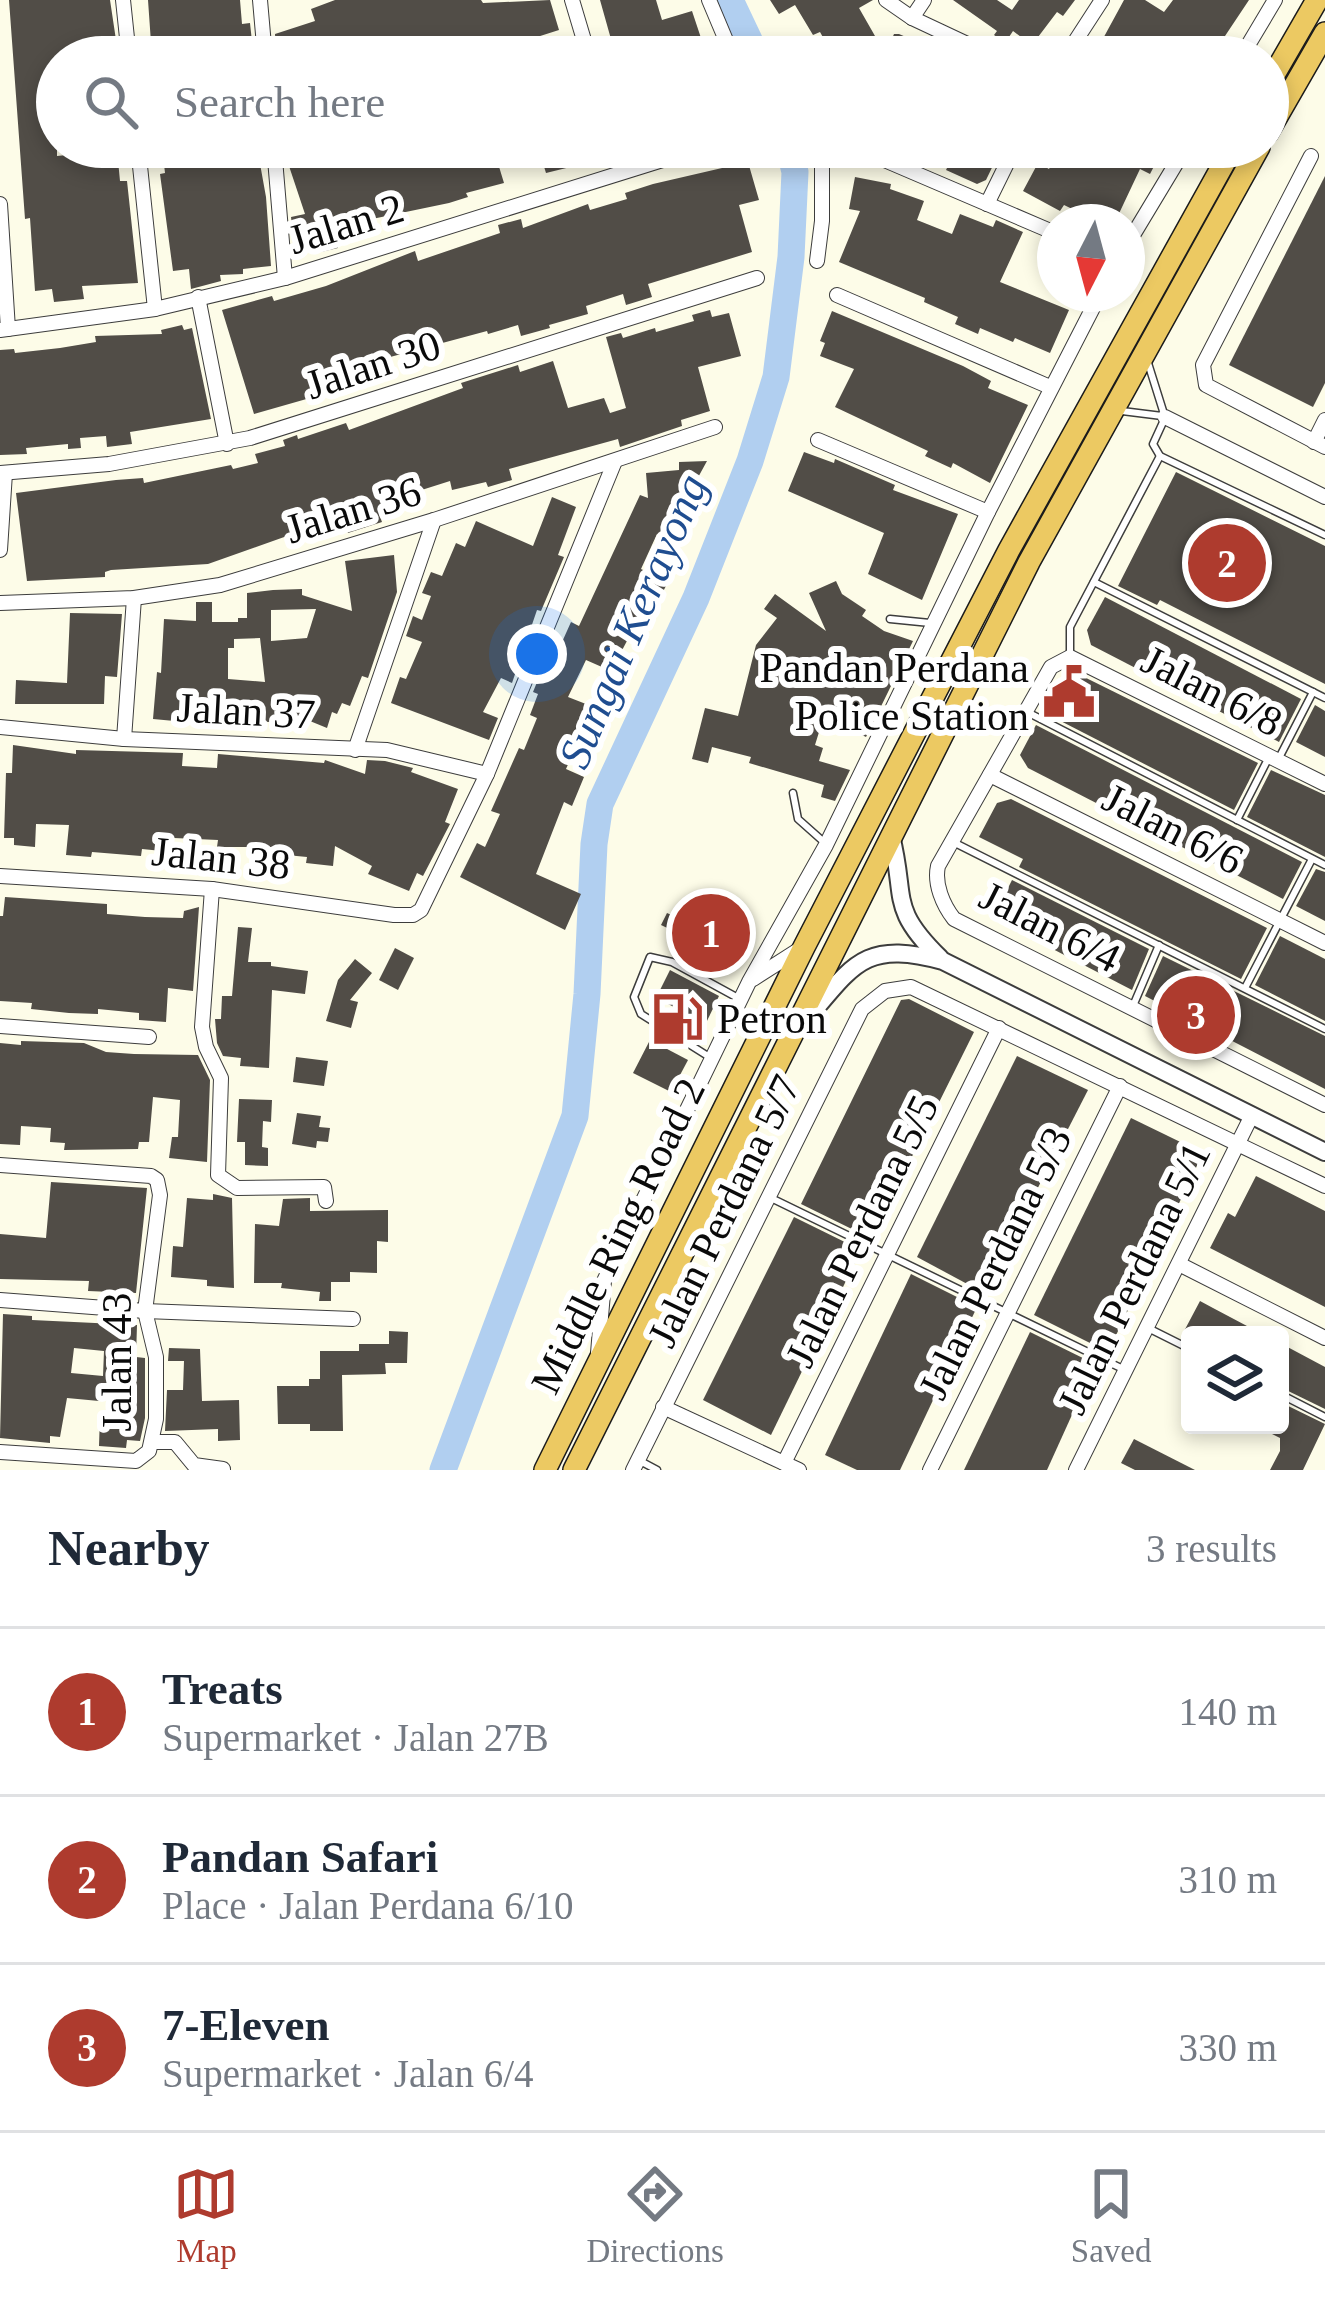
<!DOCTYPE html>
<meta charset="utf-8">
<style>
:root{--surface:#fff;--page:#f2f2f3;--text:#1f2937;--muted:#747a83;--line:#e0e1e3;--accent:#ae3b2e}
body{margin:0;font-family:Georgia,serif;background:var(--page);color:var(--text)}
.controls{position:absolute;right:36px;bottom:36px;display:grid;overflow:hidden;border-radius:12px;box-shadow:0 6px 18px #0003}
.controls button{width:108px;height:108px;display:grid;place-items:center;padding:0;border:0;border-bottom:3px solid var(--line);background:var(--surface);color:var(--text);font:60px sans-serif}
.compass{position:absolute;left:1037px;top:204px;width:108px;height:108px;border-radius:50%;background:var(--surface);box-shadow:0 6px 18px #0003;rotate:186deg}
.you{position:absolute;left:537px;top:654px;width:42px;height:42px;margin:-30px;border:9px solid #fff;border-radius:50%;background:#1a73e8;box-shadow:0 0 0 18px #1a73e833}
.badge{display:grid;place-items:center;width:78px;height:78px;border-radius:50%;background:var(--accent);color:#fff;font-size:39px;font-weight:700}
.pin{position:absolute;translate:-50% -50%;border:6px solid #fff;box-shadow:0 3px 12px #0006}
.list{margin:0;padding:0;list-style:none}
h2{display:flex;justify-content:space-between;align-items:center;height:156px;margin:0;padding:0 48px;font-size:51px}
h2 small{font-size:39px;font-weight:400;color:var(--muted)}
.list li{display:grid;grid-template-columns:78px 1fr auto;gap:36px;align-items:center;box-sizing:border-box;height:168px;padding:0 48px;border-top:3px solid var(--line)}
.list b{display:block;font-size:45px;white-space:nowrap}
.list p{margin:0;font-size:39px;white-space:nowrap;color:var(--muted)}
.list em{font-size:39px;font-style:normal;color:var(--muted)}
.icon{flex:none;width:66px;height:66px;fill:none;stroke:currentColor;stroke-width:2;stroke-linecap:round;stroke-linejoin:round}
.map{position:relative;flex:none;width:1325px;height:1470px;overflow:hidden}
.search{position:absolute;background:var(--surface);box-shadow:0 6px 18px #0003;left:36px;right:36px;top:36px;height:132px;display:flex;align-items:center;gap:30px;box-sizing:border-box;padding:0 42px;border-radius:66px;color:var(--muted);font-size:45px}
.sheet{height:660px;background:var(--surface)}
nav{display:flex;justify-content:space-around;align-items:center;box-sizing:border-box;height:168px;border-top:3px solid var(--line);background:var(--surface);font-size:33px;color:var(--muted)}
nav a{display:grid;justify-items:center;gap:6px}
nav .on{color:var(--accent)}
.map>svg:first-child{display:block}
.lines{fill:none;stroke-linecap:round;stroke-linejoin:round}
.river{stroke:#b1cff0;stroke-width:27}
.building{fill:#514d47;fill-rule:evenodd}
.service-casing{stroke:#3d3d3d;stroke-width:9}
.minor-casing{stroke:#3d3d3d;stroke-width:16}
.tertiary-casing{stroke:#3d3d3d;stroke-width:20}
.trunk-casing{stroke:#1b1b1b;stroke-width:24}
.service{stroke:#fff;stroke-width:6}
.minor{stroke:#fff;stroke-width:14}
.tertiary{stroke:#fff;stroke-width:16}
.trunk{stroke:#ecc962;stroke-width:21}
.labels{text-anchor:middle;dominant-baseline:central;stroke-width:12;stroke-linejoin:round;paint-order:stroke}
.street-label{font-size:42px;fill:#0a0a0a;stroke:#fff}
.poi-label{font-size:42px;fill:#0a0a0a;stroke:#fff;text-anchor:end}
.water-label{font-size:45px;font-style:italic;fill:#1f4d90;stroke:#fff}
</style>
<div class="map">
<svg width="1325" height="1470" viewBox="0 0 1325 1470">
<rect width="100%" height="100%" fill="#fdfce8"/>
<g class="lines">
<g class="river">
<polyline points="730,0 757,57"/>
<polyline points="443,1470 575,1116 587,994 594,844 600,804 696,598 750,461 776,377 791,257 795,172 789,147"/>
</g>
</g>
<g class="building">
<polygon points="9,0 110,0 116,40 104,41 105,57 57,57 57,156 117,150 120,181 127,181 138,283 82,286 84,299 54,302 52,289 35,291 30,218 25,219"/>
<polygon points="148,0 240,0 242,24 250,23 253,51 246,52 247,57 152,57"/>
<polygon points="335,0 481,0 483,3 550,0 559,30 474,57 327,57 325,52 307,57 276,57 275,34 315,21 311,9"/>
<polygon points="600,0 656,0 662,20 692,11 704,47 715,44 721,57 616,57"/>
<polygon points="770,0 873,0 859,8 875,36 834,57 820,32 813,35 795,5 779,14"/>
<polygon points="953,0 997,0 1012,10 1019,0 1075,0 1063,16 1057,12 1032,45 1013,31 1005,43 994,35 997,31"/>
<polygon points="1124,0 1145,0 1164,12 1173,0 1249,0 1211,57 1093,57"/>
<polygon points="894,34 899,34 952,57 884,57"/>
<polygon points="162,147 257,147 266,197 271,266 243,269 243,274 220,275 221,281 191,289 189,269 173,271 160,174 165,173"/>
<polygon points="291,147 493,147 504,183 466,193 468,197 449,203 372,219 376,232 365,235 363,229 335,237 338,248 321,252 318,243 295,249 291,217 305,214 286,157 285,149"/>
<polygon points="538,147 604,147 607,158 546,173"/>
<polygon points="915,147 1002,147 986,180 977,184 946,170 950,162"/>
<polygon points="1061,147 1164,147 1150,174 1140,169 1115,222 1099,222 1064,205 1060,211 1023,191 1038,163 1049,169"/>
<polygon points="748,162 759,200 739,205 752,252 648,284 652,297 626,305 623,294 586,306 588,314 549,325 550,328 521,336 518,325 488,334 487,331 379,360 380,366 355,372 354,367 312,380 317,396 254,414 222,310 272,296 274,301 326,286 415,251 418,261 500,233 498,225 521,219 523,228 588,204 590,210 627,199 625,193 653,184"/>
<polygon points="1325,176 1325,383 1313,407 1229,365"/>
<polygon points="855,177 891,184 890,189 924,201 917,220 952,234 960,214 993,227 996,220 1023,232 1000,282 1069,310 1050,353 1015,338 1013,342 980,328 978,334 955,324 958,317 924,302 925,298 839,262 860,211 849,209"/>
<polygon points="710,310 712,317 729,313 741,356 698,367 710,411 681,420 682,426 620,447 618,439 509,469 512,480 488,487 486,482 452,490 450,481 409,494 411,502 379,514 382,522 348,533 346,526 289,542 287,536 208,564 111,570 105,572 105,577 27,581 16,493 116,480 143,478 144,483 231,465 233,469 258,463 255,454 285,446 283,440 297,435 298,439 346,423 349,430 463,388 461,383 518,365 520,372 553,361 568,408 604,398 610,413 626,408 606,337 621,333 623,338 655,328 656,332 694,321 692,315"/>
<polygon points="832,311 963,366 991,381 988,388 1028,405 990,483 953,463 951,468 925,456 928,451 835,407 854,369 820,356 825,343 820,341"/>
<polygon points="182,325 184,330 192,328 211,419 130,432 132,444 107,447 106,436 80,438 81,448 68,449 68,444 26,448 27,454 0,455 0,350 14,349 15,353 60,348 96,342 95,336 162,334 161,330"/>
<polygon points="804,452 834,463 835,459 895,485 893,490 958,514 922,600 868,574 884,533 788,491"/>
<polygon points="707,461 665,538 657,534 641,569 668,582 653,611 645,607 611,671 586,660 568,697 609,713 598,742 581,735 566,769 584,777 572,806 564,802 536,874 581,894 565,930 460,877 477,843 485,847 500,814 491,811 519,748 524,750 537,718 530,715 538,694 533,692 546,660 549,662 555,650 558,651 571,622 579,626 640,495 648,498 646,473 679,470 679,462"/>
<polygon points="1176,472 1325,546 1325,684 1160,600 1157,605 1118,586"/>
<polygon points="552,497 576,507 558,555 564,557 541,611 537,610 512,683 501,678 483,712 498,718 489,740 391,703 400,677 406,679 422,642 406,636 413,616 422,620 431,596 422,593 431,572 442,576 456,543 465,547 476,521 533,546"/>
<path d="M394,555L397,592L368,678L362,676L350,706L342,703L337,714L332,712L327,728L305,719L302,727L294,724L292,730L270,722L251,721L250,728L153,719L157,672L161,673L164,619L196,621V602H212V622H238V618H247V593L273,590L302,589V595L352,611L345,561ZM316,609L307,638L271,641V610ZM260,638L265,682L228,679V648H234V639Z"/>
<polygon points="836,581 842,594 866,610 862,616 884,631 913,641 866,737 824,716 815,745 823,748 819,761 850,770 835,801 821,797 824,785 749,763 751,757 712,747 708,763 692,759 705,708 738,716 756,645 777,618 764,609 775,594 826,631 809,593"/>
<polygon points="1105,597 1301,699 1279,742 1091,645 1087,630"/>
<polygon points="70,613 122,614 117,677 105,676 104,704 15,704 16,680 67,683"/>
<polygon points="1074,672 1258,763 1234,810 1045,713 1065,673"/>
<polygon points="1315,705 1325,711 1325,757 1296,742"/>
<polygon points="1036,725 1302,862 1283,899 1028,768 1020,755"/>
<polygon points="13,745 76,754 76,750 183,753 182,766 217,768 218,754 324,763 325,760 365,774 367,760 385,761 413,768 411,772 458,789 445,822 450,824 423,876 417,873 409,891 368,874 372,866 335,846 333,866 306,863 307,857 276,854 277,847 217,847 218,840 174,838 172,852 142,849 141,856 92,852 91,857 66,855 69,825 36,824 35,847 14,845 14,838 4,838 6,773 12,773"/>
<polygon points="1271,770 1325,795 1325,857 1247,817"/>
<polygon points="1011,799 1267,928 1241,979 1019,867 1023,859 979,837 997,803"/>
<polygon points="1316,869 1325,872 1325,921 1296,906"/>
<polygon points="1012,880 1149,949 1132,990 993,918"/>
<polygon points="5,897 107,904 107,914 145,917 183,918 184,911 199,907 193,991 168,988 166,1022 139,1020 139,1013 98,1009 98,1014 69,1013 31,1009 32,1003 0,1001 0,916 3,916"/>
<polygon points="685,904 751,937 738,962 661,925 667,913 678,918"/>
<polygon points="238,927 252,928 248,962 271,962 271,966 308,971 305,994 272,990 269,1068 240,1066 241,1058 223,1056 217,1043 215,1019 221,1019 222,996 232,996"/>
<polygon points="1280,936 1325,959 1325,1021 1255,985"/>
<polygon points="395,948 414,958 398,990 379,980"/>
<polygon points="1163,956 1325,1036 1325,1089 1145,996"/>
<polygon points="355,959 372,973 350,1000 358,1002 351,1028 326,1021 338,980"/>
<polygon points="670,970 719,996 706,1023 656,998"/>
<polygon points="909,999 974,1032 874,1233 871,1231 868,1237 801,1204 901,1000"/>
<polygon points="650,1040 688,1060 671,1092 633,1073"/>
<polygon points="21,1041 84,1043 106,1052 134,1054 198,1055 210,1080 207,1162 169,1158 172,1137 178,1137 180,1100 153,1097 149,1142 139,1142 138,1149 64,1150 65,1143 50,1142 51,1128 21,1126 20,1145 0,1144 0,1043 21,1045"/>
<polygon points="1017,1056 1088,1090 984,1293 917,1257"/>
<polygon points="296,1057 328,1061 324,1086 293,1082"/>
<polygon points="239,1099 272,1100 271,1122 263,1121 262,1147 268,1148 268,1166 245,1165 245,1142 237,1142"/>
<polygon points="297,1113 321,1116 319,1127 330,1128 328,1142 317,1141 316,1148 292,1144"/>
<polygon points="1131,1118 1203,1153 1108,1352 1034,1315"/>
<polygon points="1256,1176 1325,1211 1325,1307 1210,1248 1228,1213 1235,1217"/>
<polygon points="51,1182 147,1188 136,1293 88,1291 89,1281 0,1279 0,1234 46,1238"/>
<polygon points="213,1194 232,1198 234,1288 207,1286 207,1280 171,1277 173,1246 183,1247 187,1198 213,1200"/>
<polygon points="310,1198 310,1211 388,1210 388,1242 377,1241 377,1273 350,1272 350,1282 331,1282 331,1301 319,1301 320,1292 281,1288 282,1283 254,1283 255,1224 279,1226 283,1199"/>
<polygon points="794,1217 861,1250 771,1435 703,1400"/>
<polygon points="911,1274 977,1307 900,1470 857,1470 825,1455"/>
<polygon points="1200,1301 1213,1308 1264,1335 1182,1335"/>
<path d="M3,1314L32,1316V1320L137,1325L136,1357L145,1358V1418L140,1441L127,1440L126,1448L99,1446L100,1415L122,1416L123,1389L100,1388L99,1401L67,1398L60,1437L50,1436V1443L0,1438ZM74,1348L104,1351L103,1376L71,1373Z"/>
<polygon points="389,1331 408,1332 407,1363 385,1363 386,1374 342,1375 343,1431 310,1431 310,1424 278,1424 277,1386 309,1386 309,1379 320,1379 320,1351 359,1351 359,1344 389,1344"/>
<polygon points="1030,1332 1095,1364 1047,1470 964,1470"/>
<polygon points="1280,1343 1325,1367 1325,1409 1280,1387"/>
<polygon points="169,1348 200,1349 202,1401 239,1400 240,1440 218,1441 218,1429 165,1431 167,1390 183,1390 184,1361 168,1361"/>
<polygon points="1280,1402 1325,1424 1303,1470 1270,1470 1280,1451 1280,1438 1254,1425 1280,1425"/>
<polygon points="1134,1439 1195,1470 1135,1470 1121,1463"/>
</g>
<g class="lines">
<g class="service-casing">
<g id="service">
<polyline points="1148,363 1164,414"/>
<polyline points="1122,411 1162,416"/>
<polyline points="1164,420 1153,444 1160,456 1325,535"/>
<polyline points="1094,582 1325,698"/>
<polyline points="890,619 930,623"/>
<polyline points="1070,657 1070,627 1160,456"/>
<polyline points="1029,713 1325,865"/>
<polyline points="1279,758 1313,692"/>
<polyline points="793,793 798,819 825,843"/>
<polyline points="1237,820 1268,759"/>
<polyline points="953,842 1325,1029"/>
<polyline points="1245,988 1312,859"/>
<polyline points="1133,1006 1159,945"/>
<polyline points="711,1058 641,1014 634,997 650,957 672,962 738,998"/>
<polyline points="771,1198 1125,1370"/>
<polyline points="1150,1329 1190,1349"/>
<polyline points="1280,1394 1325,1417"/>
<polyline points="642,1462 657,1470"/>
</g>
</g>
<g class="minor-casing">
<g id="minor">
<polyline points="123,0 129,57"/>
<polyline points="260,0 265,57"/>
<polyline points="572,0 589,57"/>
<polyline points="709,0 733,57"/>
<polyline points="886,0 912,18 995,57"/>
<polyline points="912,18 924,0"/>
<polyline points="553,57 586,47"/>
<polyline points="1065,57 1102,0"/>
<polyline points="1241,57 1275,0"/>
<polyline points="138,147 155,309"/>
<polyline points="274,147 285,278"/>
<polyline points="617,147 624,171"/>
<polyline points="854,147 1055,233"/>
<polyline points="1311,156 1203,365 1206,385 1325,447"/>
<polyline points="0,204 8,329"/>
<polyline points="987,204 1015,147"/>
<polyline points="1127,245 1186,147"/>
<polyline points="817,261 822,221 822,147"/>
<polyline points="837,295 1050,387"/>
<polyline points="198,297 227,444"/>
<polyline points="0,330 155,309 285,278 704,147"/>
<polyline points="1165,417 1325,497"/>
<polyline points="818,440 988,512"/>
<polyline points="1314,442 1325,420"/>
<polyline points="0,473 109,464 250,438 757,278"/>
<polyline points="0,550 5,473"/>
<polyline points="0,603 134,598 220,585 434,520 715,427"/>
<polyline points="0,727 124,739 387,750 487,774"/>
<polyline points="124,739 134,598"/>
<polyline points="355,750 434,520"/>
<polyline points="990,775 1325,943"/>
<path d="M1325,784L1070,657L1051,667L938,866C934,884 943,905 954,919L1325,1105"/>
<polyline points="0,876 212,889 394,915 413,915 421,910 487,774 615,461"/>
<polyline points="212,889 202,1027 206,1047 221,1078 218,1175 237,1188 324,1187 326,1201"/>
<polyline points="753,979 800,949"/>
<polyline points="0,1026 149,1037"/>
<polyline points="0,1165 151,1176 157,1180 160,1195 145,1311 156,1357 156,1419 149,1451 136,1461 0,1452"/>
<polyline points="1179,1264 1325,1338"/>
<polyline points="0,1300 145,1311 353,1319"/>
<polyline points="598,1353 604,1281 749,982 826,845 988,512 1100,294"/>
<polyline points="663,1407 799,1470"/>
<polyline points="153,1442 175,1442 194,1465 223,1469"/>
<polyline points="784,1463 999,1028"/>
<polyline points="633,1470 862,1009 885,991 911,987 1325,1186"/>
<polyline points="930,1470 1120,1086"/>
<polyline points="1076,1470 1252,1115"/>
</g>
</g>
<g class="tertiary-casing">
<g id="tertiary">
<path d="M891,836C907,899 888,907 940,958"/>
<path d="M806,1020C854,964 864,940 943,961L1325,1152"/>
</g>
</g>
<g class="trunk-casing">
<g id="trunk">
<polyline points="1268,85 1317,0"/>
<polyline points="1268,132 1325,33"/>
<polyline points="545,1470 804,947 1009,550 1233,147"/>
<polyline points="574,1470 1029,562 1259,147"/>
</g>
</g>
<use href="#service" class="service"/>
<use href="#minor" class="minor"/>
<use href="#tertiary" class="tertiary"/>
<use href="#trunk" class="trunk"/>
</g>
<defs>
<g id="civic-bare" transform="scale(4.14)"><path d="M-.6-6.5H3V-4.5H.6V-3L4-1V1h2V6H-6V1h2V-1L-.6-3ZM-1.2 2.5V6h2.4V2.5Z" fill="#ae3b2e" stroke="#fff" stroke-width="2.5" paint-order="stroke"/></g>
<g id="fuel-bare" transform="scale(4.14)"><path d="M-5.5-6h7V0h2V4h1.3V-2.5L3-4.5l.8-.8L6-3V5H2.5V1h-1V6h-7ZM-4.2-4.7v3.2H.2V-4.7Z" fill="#ae3b2e" stroke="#fff" stroke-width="2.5" paint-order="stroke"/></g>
</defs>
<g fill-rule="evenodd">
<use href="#civic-bare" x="1069" y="692"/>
<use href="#fuel-bare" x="677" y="1019"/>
</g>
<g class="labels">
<g class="street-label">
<text transform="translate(346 224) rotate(-17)">Jalan 2</text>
<text transform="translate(373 365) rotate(-18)">Jalan 30</text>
<text transform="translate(353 510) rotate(-17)">Jalan 36</text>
<text transform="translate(1212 691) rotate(27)">Jalan 6/8</text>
<text transform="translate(246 711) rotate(3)">Jalan 37</text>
<text transform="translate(1173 829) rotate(27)">Jalan 6/6</text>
<text transform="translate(221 858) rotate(6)">Jalan 38</text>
<text transform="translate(1050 927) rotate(27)">Jalan 6/4</text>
<text transform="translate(724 1211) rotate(-64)">Jalan Perdana 5/7</text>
<text transform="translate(862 1231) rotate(-64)">Jalan Perdana 5/5</text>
<text transform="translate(618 1236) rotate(-64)">Middle Ring Road 2</text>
<text transform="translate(995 1263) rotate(-64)">Jalan Perdana 5/3</text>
<text transform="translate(1134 1278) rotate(-64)">Jalan Perdana 5/1</text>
<text transform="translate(117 1362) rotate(-90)">Jalan 43</text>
</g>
<g class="poi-label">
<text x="1029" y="668">Pandan Perdana<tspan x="1029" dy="48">Police Station</tspan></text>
<text x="717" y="1019" text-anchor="start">Petron</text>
</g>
<g class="water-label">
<text transform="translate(633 621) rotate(-67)">Sungai Kerayong</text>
</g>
</g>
</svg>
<div class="controls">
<button><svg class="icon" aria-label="layers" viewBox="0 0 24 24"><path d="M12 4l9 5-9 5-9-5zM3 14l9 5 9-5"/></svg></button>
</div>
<svg class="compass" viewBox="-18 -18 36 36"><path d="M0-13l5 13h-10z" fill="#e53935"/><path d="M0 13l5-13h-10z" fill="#747a83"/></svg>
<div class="you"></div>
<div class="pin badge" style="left:711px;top:933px">1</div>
<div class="pin badge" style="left:1227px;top:563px">2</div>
<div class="pin badge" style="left:1196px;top:1015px">3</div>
<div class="search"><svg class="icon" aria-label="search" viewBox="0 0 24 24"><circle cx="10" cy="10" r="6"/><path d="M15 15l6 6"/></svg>Search here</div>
</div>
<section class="sheet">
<h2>Nearby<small>3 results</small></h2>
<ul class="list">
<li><span class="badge">1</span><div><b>Treats</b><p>Supermarket · Jalan 27B</p></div><em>140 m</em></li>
<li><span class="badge">2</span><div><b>Pandan Safari</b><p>Place · Jalan Perdana 6/10</p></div><em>310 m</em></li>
<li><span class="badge">3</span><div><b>7-Eleven</b><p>Supermarket · Jalan 6/4</p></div><em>330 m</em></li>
</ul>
</section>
<nav>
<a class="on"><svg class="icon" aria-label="map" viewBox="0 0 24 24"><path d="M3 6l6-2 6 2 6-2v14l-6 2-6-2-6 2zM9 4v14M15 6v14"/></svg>Map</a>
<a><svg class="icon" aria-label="directions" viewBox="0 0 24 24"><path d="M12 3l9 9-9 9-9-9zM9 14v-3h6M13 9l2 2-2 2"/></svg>Directions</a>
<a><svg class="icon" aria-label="saved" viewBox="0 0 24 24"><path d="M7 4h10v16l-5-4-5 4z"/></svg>Saved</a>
</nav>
